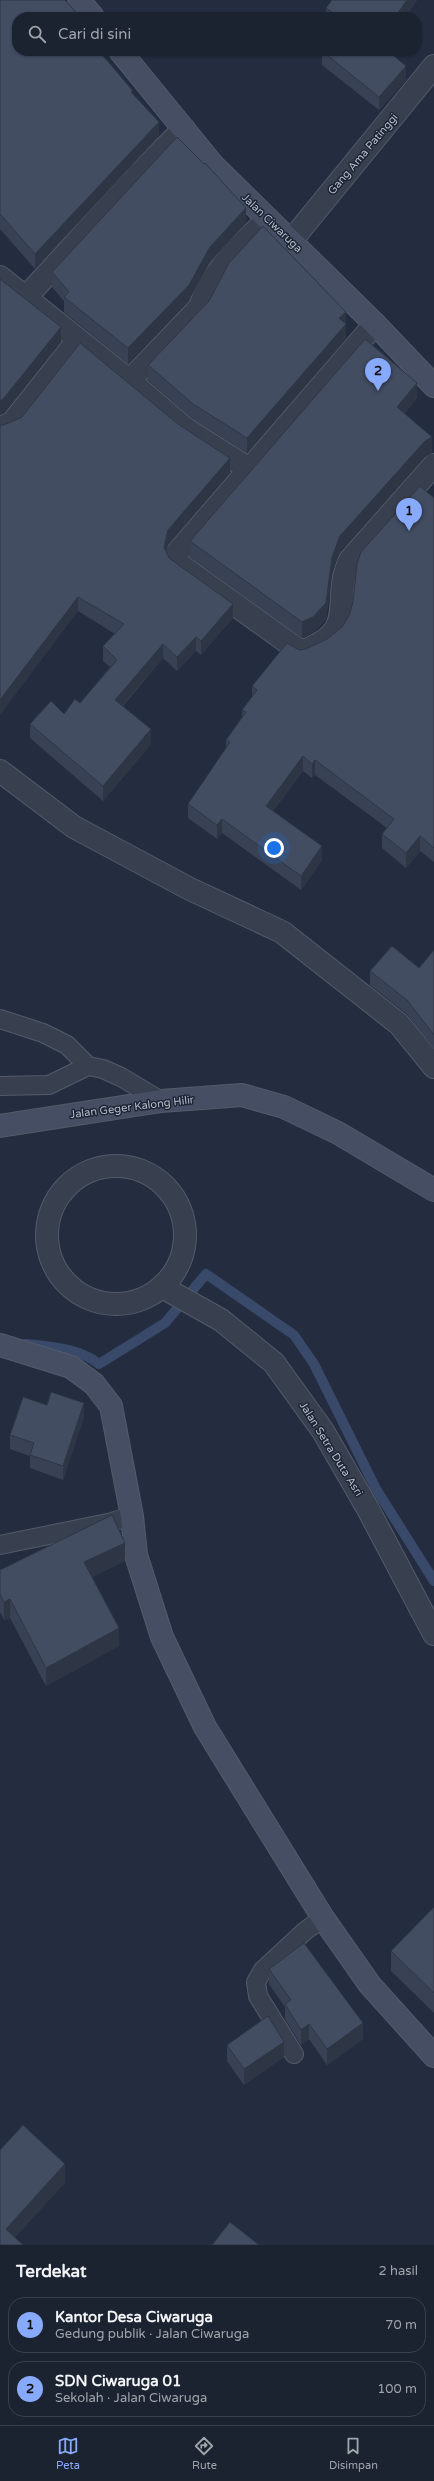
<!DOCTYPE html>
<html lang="id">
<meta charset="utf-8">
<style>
:root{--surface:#1b2230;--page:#282f3c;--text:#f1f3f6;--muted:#a0a4ab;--line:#393f4c;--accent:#88aafc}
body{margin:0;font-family:"Varela Round",sans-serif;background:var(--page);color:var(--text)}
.you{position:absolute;left:274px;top:848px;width:14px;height:14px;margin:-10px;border:3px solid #fff;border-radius:50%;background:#1a73e8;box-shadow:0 0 0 6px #1a73e833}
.badge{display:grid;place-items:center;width:26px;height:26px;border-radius:50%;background:var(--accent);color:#111;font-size:13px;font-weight:700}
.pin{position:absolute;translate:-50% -33px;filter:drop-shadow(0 1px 2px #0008)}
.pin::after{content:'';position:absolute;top:21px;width:14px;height:12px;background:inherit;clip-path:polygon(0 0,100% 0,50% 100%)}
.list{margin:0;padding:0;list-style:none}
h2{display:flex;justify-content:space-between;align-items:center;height:52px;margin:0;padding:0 16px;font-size:17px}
h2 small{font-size:13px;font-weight:400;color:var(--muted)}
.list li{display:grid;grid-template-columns:26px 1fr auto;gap:12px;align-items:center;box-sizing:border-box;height:56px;margin:0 8px 8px;padding:0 8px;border:1px solid var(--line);border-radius:16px}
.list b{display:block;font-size:15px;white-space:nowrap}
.list p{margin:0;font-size:13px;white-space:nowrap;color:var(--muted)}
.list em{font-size:13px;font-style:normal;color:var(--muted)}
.icon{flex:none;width:22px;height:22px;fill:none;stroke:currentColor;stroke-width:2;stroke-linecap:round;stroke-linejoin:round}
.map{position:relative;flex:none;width:434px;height:2245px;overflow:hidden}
.search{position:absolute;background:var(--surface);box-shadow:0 1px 3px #0004;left:12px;right:12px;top:12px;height:44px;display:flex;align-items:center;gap:10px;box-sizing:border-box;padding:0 14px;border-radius:16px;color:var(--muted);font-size:15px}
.sheet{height:180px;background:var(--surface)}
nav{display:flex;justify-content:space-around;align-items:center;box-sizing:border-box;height:56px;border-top:1px solid var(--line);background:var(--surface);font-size:11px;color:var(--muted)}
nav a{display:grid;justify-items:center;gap:2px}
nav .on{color:var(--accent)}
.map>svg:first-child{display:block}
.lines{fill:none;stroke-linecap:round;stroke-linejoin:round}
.stream{stroke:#384969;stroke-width:10}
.lane-casing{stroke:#535b6a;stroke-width:20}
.street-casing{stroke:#535b6a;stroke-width:24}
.secondary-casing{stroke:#535b6a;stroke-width:24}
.lane{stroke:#384050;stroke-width:18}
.street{stroke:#384050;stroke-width:22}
.secondary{stroke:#464e63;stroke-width:22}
.wall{fill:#394254}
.shaded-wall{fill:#2e3645}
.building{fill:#424d62;stroke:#2e3645}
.labels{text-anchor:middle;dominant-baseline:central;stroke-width:3;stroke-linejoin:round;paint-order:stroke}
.street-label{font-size:11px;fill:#b4bbca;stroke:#1d2535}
</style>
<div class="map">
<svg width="434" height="2245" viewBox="0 0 434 2245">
<rect width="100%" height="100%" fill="#242d40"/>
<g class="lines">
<path class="stream" d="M26,1344C51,1347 79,1348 99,1364L165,1323L206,1274L294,1335L314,1364L376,1489L434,1581"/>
<g class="lane-casing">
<g id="lane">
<polyline points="0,1019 43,1033 67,1045 88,1066"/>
<polyline points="0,1086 49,1085 88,1066 103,1069 121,1077 161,1101"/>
<polyline points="0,1545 108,1523 132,1516"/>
<polyline points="294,2054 258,1996 256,1982 263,1970 305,1931 323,1918"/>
</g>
</g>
<g class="street-casing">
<g id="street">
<polyline points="291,241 434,66"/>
<polyline points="0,277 130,381 186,429 249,469"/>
<path d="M25,298C78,242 128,182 184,129"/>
<path d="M375,324L177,553L176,562L301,652C362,630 330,601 350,560L434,465"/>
<path d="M135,375L200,307C210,272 243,243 268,219"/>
<polyline points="0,428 12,423 78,340"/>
<polyline points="0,771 74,827 190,889 282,932 399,1024 434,1067"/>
<circle cx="116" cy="1235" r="69"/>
<polyline points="164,1288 221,1320 274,1363 323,1431 368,1509 434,1634"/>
</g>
</g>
<g class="secondary-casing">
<g id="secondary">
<polyline points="79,0 93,17"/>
<polyline points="120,51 213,165 375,324 434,386"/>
<polyline points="0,1126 161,1101 242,1095 284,1107 338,1133 434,1190"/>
<polyline points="0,1345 71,1367 94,1384 111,1406 132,1516 136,1555 162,1637 205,1727 323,1918 370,1985 434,2056"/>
</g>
</g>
<use href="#lane" class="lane"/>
<use href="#street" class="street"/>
<use href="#secondary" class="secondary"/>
</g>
<g class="wall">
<polygon points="0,0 17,17 133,94 159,136 35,269 0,229"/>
<polygon points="332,0 417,0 405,17 326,17 326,8"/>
<polygon points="322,51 406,80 379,110 322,65"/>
<polygon points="246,223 210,262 189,300 128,364 64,312 64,301 52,287 52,272"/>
<polygon points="346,312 346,339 247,453 193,419 148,380 148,365"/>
<polygon points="417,398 404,414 432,453 425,457 340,552 332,573 326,619 313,633 302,638 190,557 190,541"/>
<polygon points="0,425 230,472 168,545 166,552 169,558 233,618 201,655 196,651 177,671 163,658 123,706 151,744 103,801 30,738 30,724 64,714 80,703 110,667 103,661 103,646 115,634 78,611"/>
<polygon points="434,498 434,862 420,851 406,868 382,848 382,834 387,828 315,775 312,778 303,771 273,811 322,860 301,890 222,833 217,839 188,818 188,804 226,748 226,740 242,717 242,710 252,697 252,686 299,650 306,649 327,639 342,627"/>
<polygon points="434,950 434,1049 407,1014 370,985 370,971 419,968"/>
<polygon points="84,1417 63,1480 30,1468 30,1456 10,1449 10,1435"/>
<polygon points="125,1561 92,1577 119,1646 46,1686 10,1618 4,1620 0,1612 0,1570"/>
<polygon points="434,1907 434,2013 391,1971 391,1951"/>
<polygon points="269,1969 363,2039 327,2065 309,2039 301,2045 285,2019 285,2007 269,1984"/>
<polygon points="227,2045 284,2057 244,2085 227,2061"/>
</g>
<g class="shaded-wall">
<polygon points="407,0 417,0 405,17 395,17"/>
<polygon points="406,66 406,80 379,110 379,97"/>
<polygon points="159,122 159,136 35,269 35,254"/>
<polygon points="246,208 246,223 210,262 189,300 128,364 128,348 210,247"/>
<polygon points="346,312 346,339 247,453 247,438 339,318"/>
<polygon points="61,327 61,342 4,413 0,415 0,401"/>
<polygon points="417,383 417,398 397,423 397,407"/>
<polygon points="432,437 432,453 425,457 340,552 332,573 326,619 313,633 302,638 302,622 332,557 340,536 425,441"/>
<polygon points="230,458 230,472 168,545 164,561 164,547 168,530"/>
<polygon points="78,597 78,611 0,715 0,700"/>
<polygon points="233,604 233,618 201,655 201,641"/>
<polygon points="196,637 196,651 177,671 177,657"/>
<polygon points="163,644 163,658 115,714 115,700"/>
<polygon points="151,729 151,744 103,801 103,786"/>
<polygon points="303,756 303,771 266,821 266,806"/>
<polygon points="315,760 315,775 312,778 312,764"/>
<polygon points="222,819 222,833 217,839 217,825"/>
<polygon points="420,836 420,851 406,868 406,853"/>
<polygon points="322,846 322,860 301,890 301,876"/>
<polygon points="84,1403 84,1417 63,1480 63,1466"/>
<polygon points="125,1543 125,1561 84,1581 84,1562"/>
<polygon points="10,1599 10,1618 4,1620 4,1602"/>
<polygon points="119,1628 119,1646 46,1686 46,1668"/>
<polygon points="363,2023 363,2039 327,2065 327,2049"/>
<polygon points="309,2024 309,2039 301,2045 301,2030"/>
<polygon points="284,2042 284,2057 244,2085 244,2069"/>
<polygon points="65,2164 65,2183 8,2245 6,2229"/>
</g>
<g class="building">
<polygon points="0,0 65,0 80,17 17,17 17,51 99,51 133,91 131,92 159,122 35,254 0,214"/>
<polygon points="332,0 407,0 395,17 339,17 326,8"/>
<polygon points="322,51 388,51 406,66 379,97"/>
<polygon points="177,137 204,164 205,163 246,208 210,247 189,285 128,348 64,297 69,292 52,272"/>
<polygon points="263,226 346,312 339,318 346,324 247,438 193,404 148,365 209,301 229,263"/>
<polygon points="0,279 61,327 4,398 0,401"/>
<polygon points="365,339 417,383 397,407 432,437 425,441 340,536 332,557 326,603 313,617 302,622 190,541"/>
<polygon points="80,343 178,424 230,458 168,530 164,547 169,558 233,604 201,641 196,637 177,657 163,644 115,700 151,729 103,786 30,724 51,701 64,714 75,699 80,703 117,660 103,646 124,624 78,597 0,700 0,425 4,425 22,417"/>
<polygon points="420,486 434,498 434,848 420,836 406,853 382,834 394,819 315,760 312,764 303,756 266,806 322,846 301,876 222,819 217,825 188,804 230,742 226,740 246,712 242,710 257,690 252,686 287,643 299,650 306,649 327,639 342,627 349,616 353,602 357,564 361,552"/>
<polygon points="392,946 419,968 434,950 434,1035 407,1000 370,971"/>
<polygon points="51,1392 84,1403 63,1466 30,1455 34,1443 10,1435 23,1397 47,1405"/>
<polygon points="112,1515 125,1543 84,1562 119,1628 46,1668 10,1599 4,1602 0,1594 0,1570"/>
<polygon points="434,1907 434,1993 391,1951"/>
<polygon points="304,1943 363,2023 327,2049 309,2024 301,2030 285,2004 291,2000 269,1969"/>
<polygon points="268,2016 284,2042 244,2069 227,2045"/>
<polygon points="23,2125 65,2164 6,2229 23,2245 0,2245 0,2150"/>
<polygon points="230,2222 259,2245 212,2245"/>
</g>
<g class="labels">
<g class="street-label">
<text transform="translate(363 154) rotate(-50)">Gang Ama Patinggi</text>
<text transform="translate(272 223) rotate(44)">Jalan Ciwaruga</text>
<text transform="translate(132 1107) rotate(-7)">Jalan Geger Kalong Hilir</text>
<text transform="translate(331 1449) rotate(58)">Jalan Setra Duta Asri</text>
</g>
</g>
</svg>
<div class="you"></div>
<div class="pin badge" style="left:409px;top:531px">1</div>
<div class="pin badge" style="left:378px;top:391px">2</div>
<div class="search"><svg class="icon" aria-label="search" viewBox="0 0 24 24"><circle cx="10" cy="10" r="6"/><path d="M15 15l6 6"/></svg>Cari di sini</div>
</div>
<section class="sheet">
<h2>Terdekat<small>2 hasil</small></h2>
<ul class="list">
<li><span class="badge">1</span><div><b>Kantor Desa Ciwaruga</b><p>Gedung publik · Jalan Ciwaruga</p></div><em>70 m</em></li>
<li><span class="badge">2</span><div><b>SDN Ciwaruga 01</b><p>Sekolah · Jalan Ciwaruga</p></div><em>100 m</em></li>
</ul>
</section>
<nav>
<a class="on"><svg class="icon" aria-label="map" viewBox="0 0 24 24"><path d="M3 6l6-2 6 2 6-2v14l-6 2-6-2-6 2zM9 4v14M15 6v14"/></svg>Peta</a>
<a><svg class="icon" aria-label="directions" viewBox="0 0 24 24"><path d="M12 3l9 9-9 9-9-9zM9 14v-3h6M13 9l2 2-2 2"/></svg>Rute</a>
<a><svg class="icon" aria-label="saved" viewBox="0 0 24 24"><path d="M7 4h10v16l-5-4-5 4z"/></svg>Disimpan</a>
</nav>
